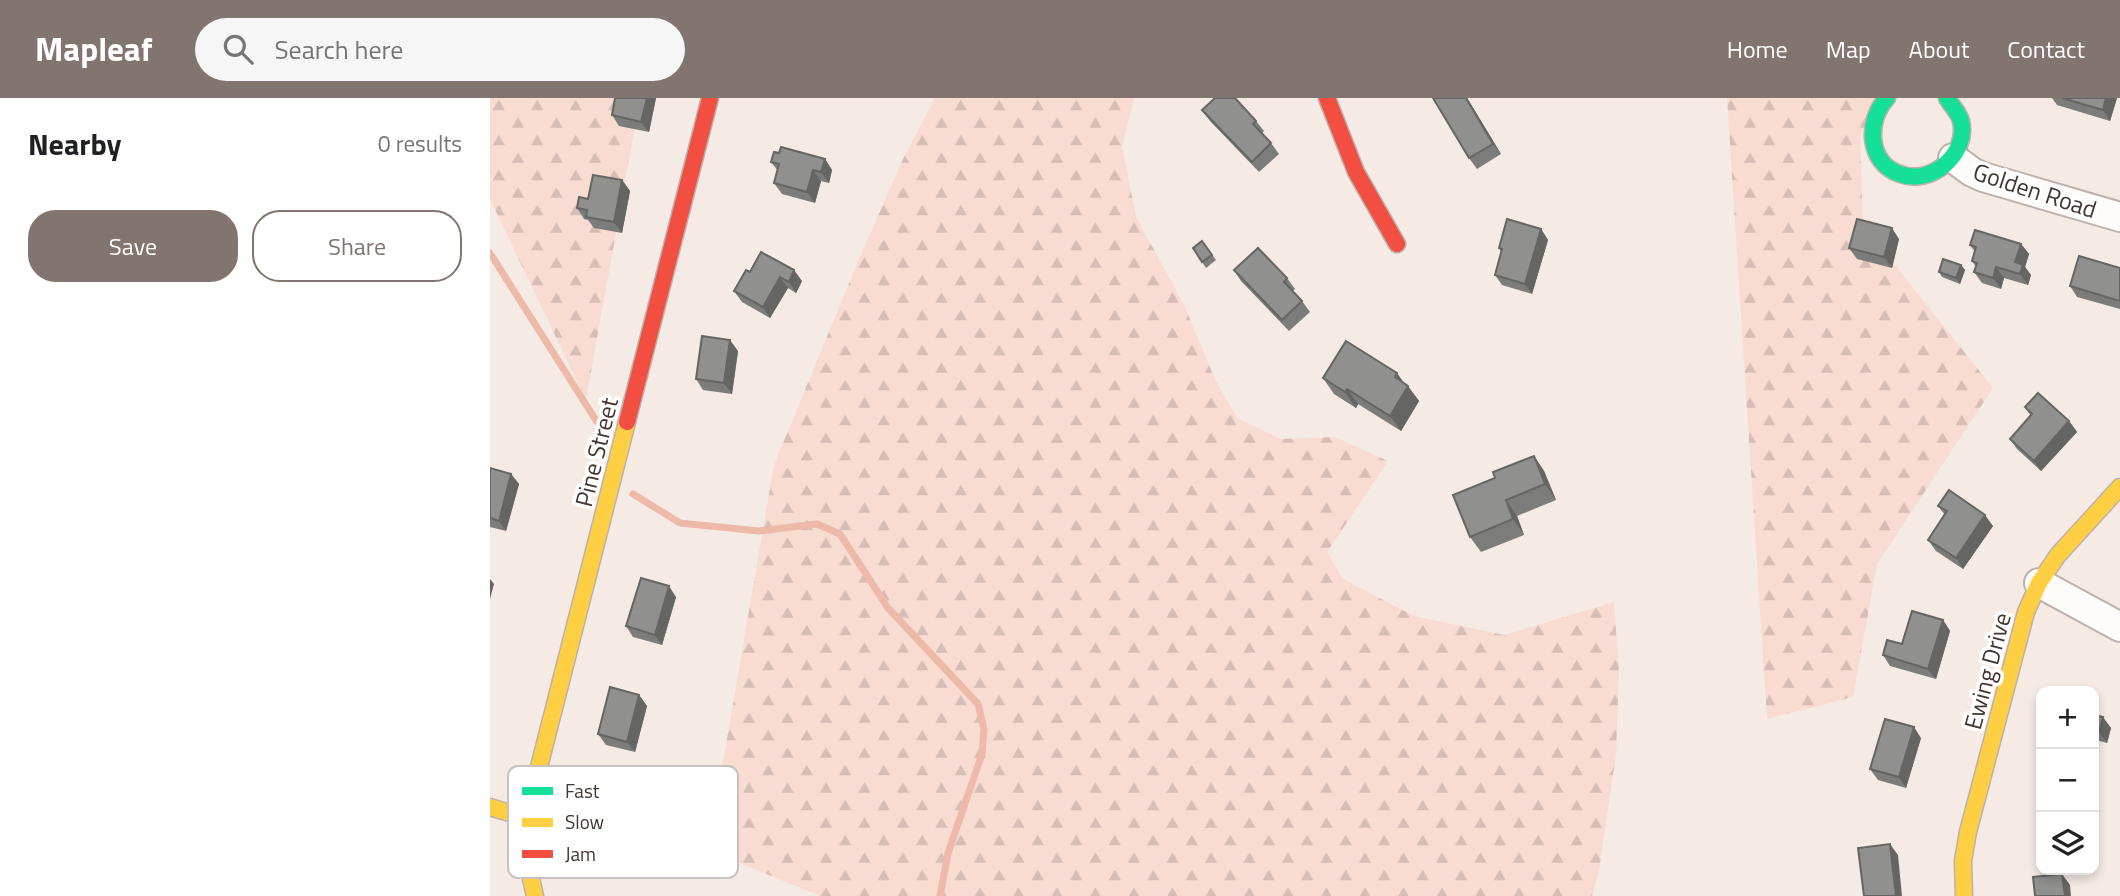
<!DOCTYPE html>
<meta charset="utf-8">
<style>
:root{--surface:#fff;--page:#f6f6f6;--text:#202124;--muted:#757577;--line:#e0e0e0;--accent:#82746f}
body{margin:0;font-family:"Titillium Web",sans-serif;background:var(--page);color:var(--text)}
.controls{position:absolute;right:21px;bottom:21px;display:grid;overflow:hidden;border-radius:14px;box-shadow:0 4px 10px #0003}
.controls button{width:63px;height:63px;display:grid;place-items:center;padding:0;border:0;border-bottom:2px solid var(--line);background:var(--surface);color:var(--text);font:35px sans-serif}
.list{margin:0;padding:0;list-style:none}
h2{display:flex;justify-content:space-between;align-items:center;height:91px;margin:0;padding:0 28px;font-size:30px}
h2 small{font-size:23px;font-weight:400;color:var(--muted)}
.actions{display:flex;gap:14px;padding:21px 28px}
.actions a{flex:1;padding:16px 0;border:2px solid var(--accent);border-radius:28px;text-align:center;font-size:24px;color:var(--accent)}
.actions .main{background:var(--accent);color:#fff}
.icon{flex:none;width:38px;height:38px;fill:none;stroke:currentColor;stroke-width:2;stroke-linecap:round;stroke-linejoin:round}
.map{position:relative;flex:none;width:1630px;height:798px;overflow:hidden}
header{display:flex;align-items:center;gap:42px;box-sizing:border-box;height:98px;padding:0 35px;background:var(--accent);color:#fff}
header strong{font-size:33px}
nav{display:flex;gap:38px;margin-inline-start:auto;font-size:24px}
.search{width:490px;height:63px;background:var(--page);display:flex;align-items:center;gap:18px;box-sizing:border-box;padding:0 24px;border-radius:38px;color:var(--muted);font-size:26px}
main{display:flex}
aside{flex:1;background:var(--surface)}
.map>svg:first-child{display:block}
.forest{fill:url(#forest-firs)}
.lines{fill:none;stroke-linecap:round;stroke-linejoin:round}
.stream{stroke:#edb9a8;stroke-width:7}
.street-casing{stroke:#bdb1ad;stroke-width:32}
.fast-casing{stroke:#bdb1ad;stroke-width:19}
.slow-casing{stroke:#bdb1ad;stroke-width:19}
.jam-casing{stroke:#bdb1ad;stroke-width:19}
.street{stroke:#fefcfb;stroke-width:28}
.fast{stroke:#16e098;stroke-width:16}
.slow{stroke:#ffcf43;stroke-width:16}
.jam{stroke:#f24e42;stroke-width:16}
.wall{fill:#7c7d7a}
.shaded-wall{fill:#656663}
.building{fill:#90918e;stroke:#656663;stroke-width:2}
.labels{text-anchor:middle;dominant-baseline:central;stroke-width:7;stroke-linejoin:round;paint-order:stroke}
.street-label{font-size:24px;fill:#433530;stroke:#fff}
.key{fill:#fff;stroke:#c7c2c1;stroke-width:2}
.key-label{font-size:19px;fill:#433530}
</style>
<header>
<strong>Mapleaf</strong>
<div class="search"><svg class="icon" aria-label="search" viewBox="0 0 24 24"><circle cx="10" cy="10" r="6"/><path d="M15 15l6 6"/></svg>Search here</div>
<nav><a>Home</a><a>Map</a><a>About</a><a>Contact</a></nav>
</header>
<main>
<aside>
<h2>Nearby<small>0 results</small></h2>
<ul class="list">
</ul>
<div class="actions"><a class="main">Save</a><a>Share</a></div>
</aside>
<div class="map">
<svg width="1630" height="798" viewBox="0 0 1630 798">
<defs>
<pattern id="forest-firs" width="22" height="20" patternUnits="userSpaceOnUse" patternTransform="scale(1.75)"><rect width="22" height="20" fill="#f8dcd2"/><path d="M5 1l3.5 6h-7zM16 11l3.5 6h-7z" fill="#d6bdb5"/></pattern>
</defs>
<rect width="100%" height="100%" fill="#f6eae5"/>
<g class="forest">
<polygon points="0,0 150,0 96,302 0,101"/>
<polygon points="445,0 644,0 632,48 646,119 694,207 725,281 747,320 791,341 845,339 898,363 837,454 853,481 924,518 1014,537 1124,504 1129,574 1126,657 1109,773 1102,798 330,798 218,752 284,367 366,168 413,61"/>
<polygon points="1237,0 1386,0 1370,39 1373,127 1503,290 1387,466 1363,599 1277,621"/>
</g>
<g class="lines">
<g class="stream">
<polyline points="0,155 107,324"/>
<polyline points="143,396 190,425 269,433 327,426 350,436 398,510 488,606 494,631 492,656 458,755 450,798"/>
</g>
<g class="street-casing">
<g id="street">
<polyline points="1463,60 1482,74 1493,79 1630,119"/>
<polyline points="1549,485 1630,529"/>
</g>
</g>
<g class="fast-casing">
<path id="fast" d="M1397,0C1376,22 1377,65 1410,76C1441,88 1479,56 1471,23C1469,15 1461,7 1457,0"/>
</g>
<g class="slow-casing">
<g id="slow">
<polyline points="0,709 36,720"/>
<polyline points="45,798 40,776 36,720 137,324"/>
<polyline points="1474,798 1473,763 1478,734 1536,514 1549,485 1568,457 1630,389"/>
</g>
</g>
<g class="jam-casing">
<g id="jam">
<polyline points="837,0 866,74 907,146"/>
<polyline points="137,324 220,0"/>
</g>
</g>
<use href="#street" class="street"/>
<use href="#fast" class="fast"/>
<use href="#slow" class="slow"/>
<use href="#jam" class="jam"/>
</g>
<g class="wall">
<polygon points="166,0 159,34 129,28 122,17"/>
<polygon points="977,0 1011,56 987,71 979,60"/>
<polygon points="1562,0 1627,0 1620,23 1567,7"/>
<polygon points="712,12 766,23 774,33 772,35 781,45 789,56 769,74 720,23"/>
<polygon points="289,55 335,61 342,72 339,85 331,83 325,105 292,96 284,85 288,73 281,64"/>
<polygon points="132,82 140,93 132,135 104,130 98,122 94,121 87,110 98,101"/>
<polygon points="1051,131 1058,142 1042,196 1012,187 1005,177 1011,154 1009,150"/>
<polygon points="1409,141 1402,170 1367,161 1359,150"/>
<polygon points="712,143 726,162 716,170 703,150"/>
<polygon points="1531,146 1539,156 1535,169 1541,177 1538,187 1514,180 1511,191 1492,185 1484,174 1486,169 1482,163 1485,154 1480,147"/>
<polygon points="1471,167 1475,172 1470,186 1452,179 1449,174"/>
<polygon points="1630,170 1630,211 1587,199 1580,188"/>
<polygon points="744,172 797,180 805,191 803,193 812,203 820,214 799,233 751,183"/>
<polygon points="260,174 312,183 306,195 298,190 280,220 252,204 244,193"/>
<polygon points="248,253 242,296 213,292 206,281"/>
<polygon points="833,280 915,285 929,303 911,333 868,306 866,310 844,296"/>
<polygon points="1535,309 1579,323 1587,334 1551,373 1527,351 1520,341 1541,318"/>
<polygon points="1044,358 1054,373 1066,402 1027,418 1034,437 991,454 980,439 1005,380"/>
<polygon points="0,370 21,376 29,386 16,433 0,429"/>
<polygon points="1448,408 1503,428 1473,471 1446,453 1438,442 1455,417"/>
<polygon points="186,499 172,547 143,539 136,528"/>
<polygon points="1453,522 1460,533 1446,581 1400,568 1393,557"/>
<polygon points="149,597 157,608 145,654 116,647 108,636"/>
<polygon points="1604,617 1621,630 1617,645 1606,642 1604,652"/>
<polygon points="1431,640 1416,690 1388,682 1380,671"/>
<polygon points="142,713 135,752 102,746 94,736"/>
</g>
<g class="shaded-wall">
<polygon points="157,0 166,0 159,34 151,24"/>
<polygon points="976,0 977,0 1011,56 1003,46"/>
<polygon points="1616,0 1627,0 1620,23 1613,12"/>
<polygon points="335,61 342,72 339,85 331,74"/>
<polygon points="323,72 331,83 325,105 317,94"/>
<polygon points="132,82 140,93 132,135 124,124"/>
<polygon points="1402,130 1409,141 1402,170 1394,159"/>
<polygon points="1051,131 1058,142 1042,196 1035,186"/>
<polygon points="1531,146 1539,156 1535,169 1541,177 1538,187 1530,176 1525,164"/>
<polygon points="1471,167 1475,172 1470,186 1466,180"/>
<polygon points="1506,169 1514,180 1511,191 1503,180"/>
<polygon points="304,172 312,183 306,195 299,184"/>
<polygon points="290,179 298,190 280,220 273,209"/>
<polygon points="240,242 248,253 242,296 234,285"/>
<polygon points="907,275 917,289 918,288 929,303 911,333 900,318 905,279"/>
<polygon points="857,291 868,306 866,310 855,294"/>
<polygon points="1579,323 1587,334 1551,373 1544,363"/>
<polygon points="1044,358 1054,373 1066,402 1055,386"/>
<polygon points="21,376 29,386 16,433 9,423"/>
<polygon points="1016,402 1027,418 1034,437 1023,421"/>
<polygon points="1495,417 1503,428 1473,471 1466,460"/>
<polygon points="0,481 4,486 0,501"/>
<polygon points="179,488 186,499 172,547 165,537"/>
<polygon points="1453,522 1460,533 1446,581 1438,571"/>
<polygon points="149,597 157,608 145,654 137,644"/>
<polygon points="1613,619 1621,630 1617,645 1609,634"/>
<polygon points="1424,629 1431,640 1416,690 1409,679"/>
<polygon points="1604,638 1606,642 1604,652"/>
<polygon points="134,703 142,713 135,752 127,742"/>
<polygon points="1400,746 1408,757 1412,798 1406,798"/>
<polygon points="1572,776 1580,787 1581,798 1575,798"/>
</g>
<g class="building">
<polygon points="125,0 157,0 151,24 122,17"/>
<polygon points="725,0 745,0 766,23 763,26 781,45 762,64 712,12"/>
<polygon points="943,0 976,0 1003,46 979,60"/>
<polygon points="1572,0 1616,0 1613,12"/>
<polygon points="291,49 335,61 331,74 323,72 317,94 284,85 289,66 281,64 284,54 289,55"/>
<polygon points="103,77 132,82 124,124 96,119 97,112 87,110 89,99 98,101"/>
<polygon points="1017,121 1051,131 1035,186 1005,177 1012,151 1009,150"/>
<polygon points="1367,121 1402,130 1394,159 1359,150"/>
<polygon points="1485,132 1531,146 1525,164 1533,167 1530,176 1506,169 1503,180 1484,174 1487,165 1482,163 1486,149 1480,147"/>
<polygon points="712,143 722,157 712,164 703,150"/>
<polygon points="768,150 797,180 794,184 812,203 792,222 744,172"/>
<polygon points="271,154 304,172 299,184 290,179 273,209 244,193 256,172 260,174"/>
<polygon points="1589,158 1630,170 1630,203 1580,188"/>
<polygon points="1453,161 1471,167 1466,180 1449,174"/>
<polygon points="212,238 240,242 234,285 206,281"/>
<polygon points="856,243 907,275 905,279 918,288 900,318 857,291 855,294 833,280"/>
<polygon points="1548,295 1579,323 1544,363 1520,341 1542,316 1535,309"/>
<polygon points="1044,358 1055,386 1016,402 1023,421 980,439 963,397 1005,380 1003,374"/>
<polygon points="0,370 21,376 9,423 0,420"/>
<polygon points="1459,392 1495,417 1466,460 1438,442 1457,413 1448,408"/>
<polygon points="151,480 179,488 165,537 136,528"/>
<polygon points="1422,513 1453,522 1438,571 1393,557 1397,542 1412,546"/>
<polygon points="120,589 149,597 137,644 108,636"/>
<polygon points="1604,617 1613,619 1609,634 1604,633"/>
<polygon points="1395,621 1424,629 1409,679 1380,671"/>
<polygon points="1400,746 1406,798 1374,798 1368,750"/>
<polygon points="1572,776 1575,798 1545,798 1543,779"/>
</g>
<g class="labels">
<g class="street-label">
<text transform="translate(1545 92) rotate(18)">Golden Road</text>
<text transform="translate(106 354) rotate(-76)">Pine Street</text>
<text transform="translate(1497 573) rotate(-75)">Ewing Drive</text>
</g>
</g>
<rect x="18" y="668" width="230" height="112" rx="10" class="key"/>
<rect x="32" y="689" width="31" height="8" fill="#16e098"/>
<rect x="32" y="720" width="31" height="9" fill="#ffcf43"/>
<rect x="32" y="752" width="31" height="8" fill="#f24e42"/>
<g class="key-label">
<text x="75" y="700">Fast</text>
<text x="75" y="731">Slow</text>
<text x="75" y="763">Jam</text>
</g>
</svg>
<div class="controls">
<button>+</button>
<button>−</button>
<button><svg class="icon" aria-label="layers" viewBox="0 0 24 24"><path d="M12 4l9 5-9 5-9-5zM3 14l9 5 9-5"/></svg></button>
</div>
</div>
</main>
